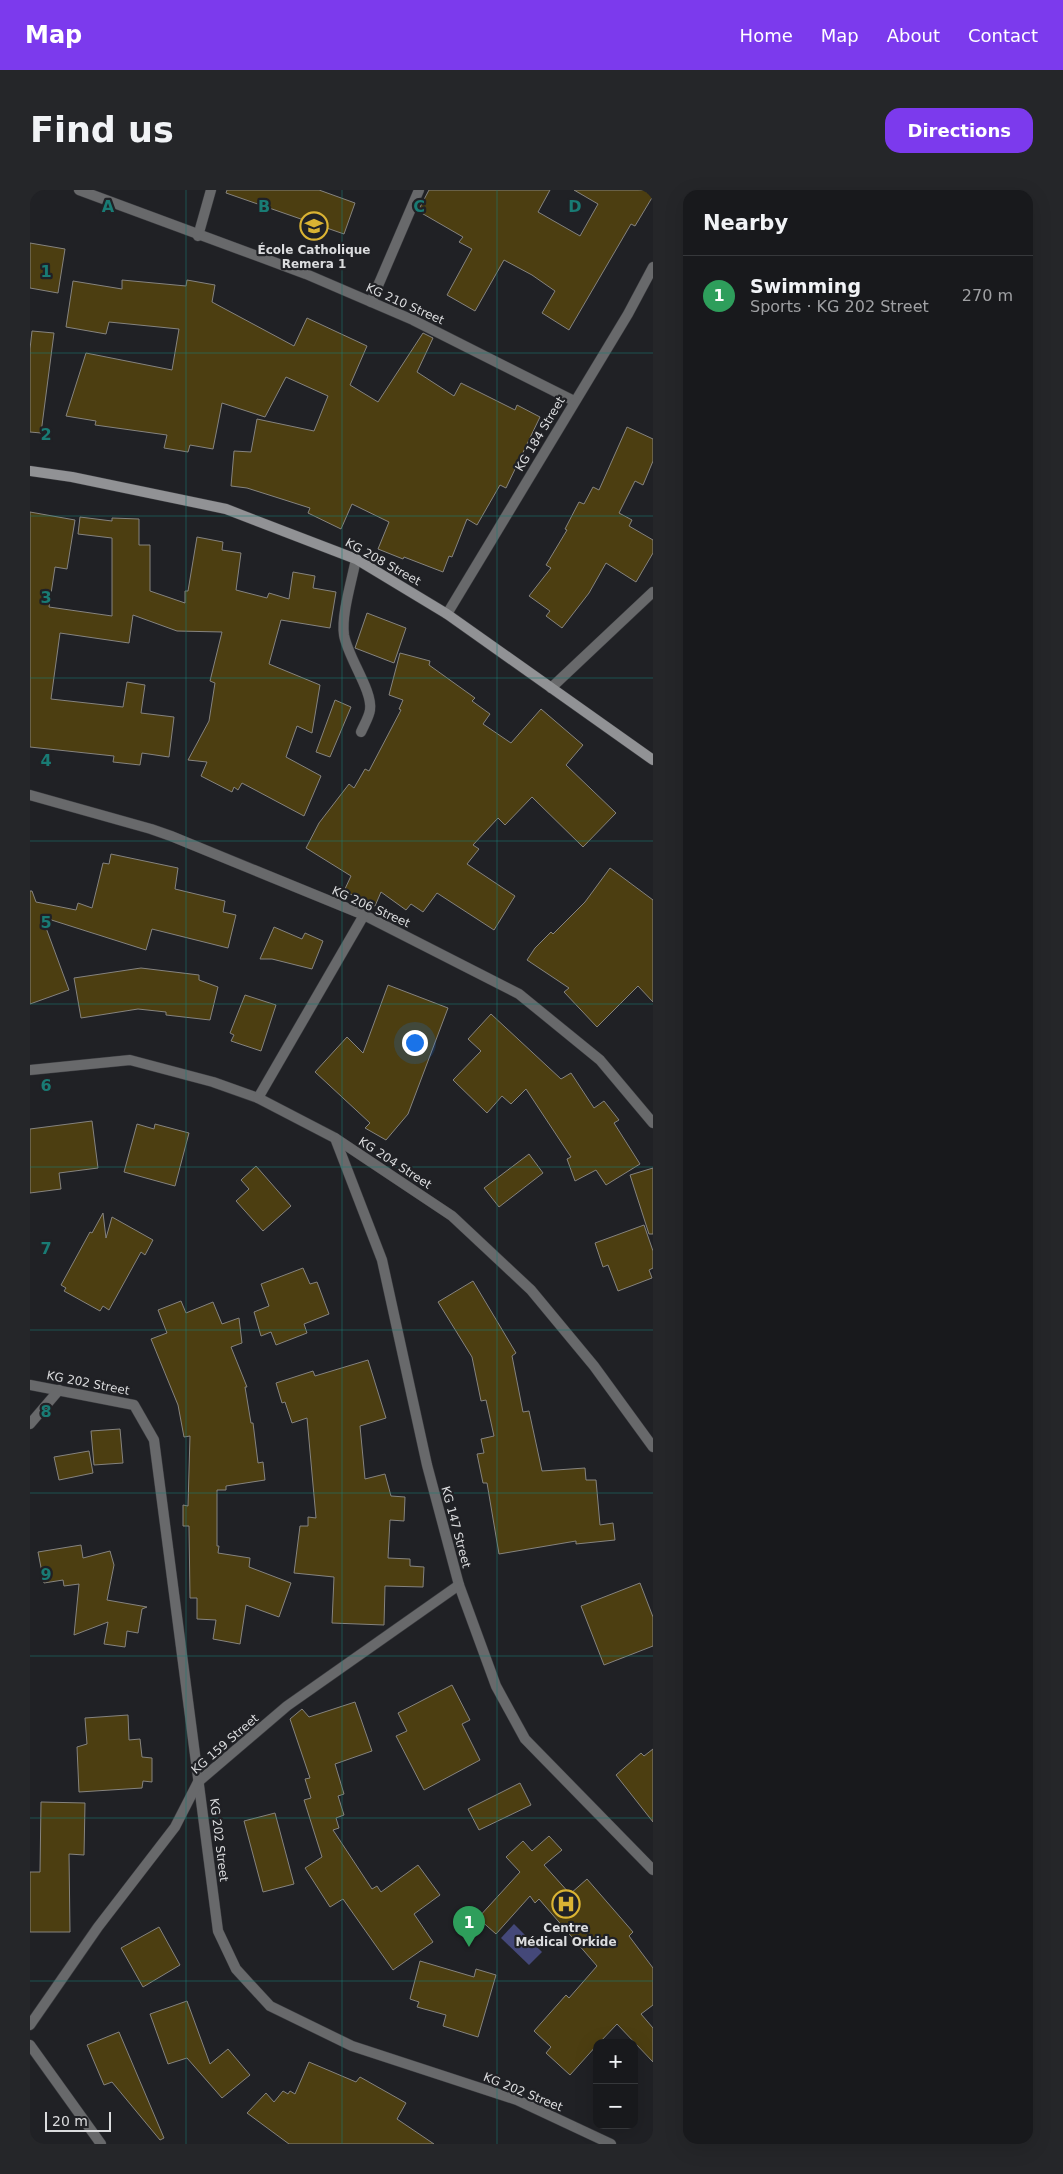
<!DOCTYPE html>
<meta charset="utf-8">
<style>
:root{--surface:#18191c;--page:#252629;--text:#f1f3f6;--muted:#9fa0a3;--line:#36383b;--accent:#7c3aed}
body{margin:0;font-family:"DejaVu Sans",sans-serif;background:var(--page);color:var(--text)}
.controls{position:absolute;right:15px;bottom:15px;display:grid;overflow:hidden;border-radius:10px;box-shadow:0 5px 20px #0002}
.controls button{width:45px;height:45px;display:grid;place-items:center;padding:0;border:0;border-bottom:1px solid var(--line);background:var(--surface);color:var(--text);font:25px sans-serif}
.scale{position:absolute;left:15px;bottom:12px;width:66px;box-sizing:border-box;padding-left:5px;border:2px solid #dbdcde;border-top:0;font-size:14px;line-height:18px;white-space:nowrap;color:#dbdcde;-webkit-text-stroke:4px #202125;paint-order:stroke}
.you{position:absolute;left:384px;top:852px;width:18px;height:18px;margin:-12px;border:4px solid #fff;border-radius:50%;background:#1a73e8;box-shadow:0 0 0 8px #1a73e833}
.badge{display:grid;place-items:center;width:32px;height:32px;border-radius:50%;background:var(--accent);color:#fff;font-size:16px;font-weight:700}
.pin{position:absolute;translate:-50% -41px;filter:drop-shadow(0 1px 2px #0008)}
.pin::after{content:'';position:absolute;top:26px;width:18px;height:15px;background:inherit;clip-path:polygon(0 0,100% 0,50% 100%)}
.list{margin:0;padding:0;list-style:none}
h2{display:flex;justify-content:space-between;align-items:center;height:65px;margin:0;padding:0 20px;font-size:21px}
h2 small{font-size:16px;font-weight:400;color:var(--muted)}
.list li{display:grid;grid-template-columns:32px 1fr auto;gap:15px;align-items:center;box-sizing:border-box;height:80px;padding:0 20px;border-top:1px solid var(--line)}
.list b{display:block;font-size:19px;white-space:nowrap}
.list p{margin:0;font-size:16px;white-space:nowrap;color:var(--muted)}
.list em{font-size:16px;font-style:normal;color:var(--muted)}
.map{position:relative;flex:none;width:623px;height:1954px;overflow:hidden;border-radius:15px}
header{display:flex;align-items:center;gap:30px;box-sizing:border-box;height:70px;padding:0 25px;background:var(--accent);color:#fff}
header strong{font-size:24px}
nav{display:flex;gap:28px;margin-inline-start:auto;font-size:18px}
.intro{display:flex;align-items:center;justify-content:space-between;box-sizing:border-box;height:120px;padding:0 30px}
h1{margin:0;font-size:35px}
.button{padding:12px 22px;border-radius:15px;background:var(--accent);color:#fff;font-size:18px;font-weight:700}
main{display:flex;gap:30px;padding:0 30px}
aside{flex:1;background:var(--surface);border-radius:15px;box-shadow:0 5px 20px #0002}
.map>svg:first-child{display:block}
.water{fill:#444879}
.building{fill:#4c3e11;stroke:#85837f}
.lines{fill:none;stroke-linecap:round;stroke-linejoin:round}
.lane-casing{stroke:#3a3b3f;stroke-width:11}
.street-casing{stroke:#3a3b3f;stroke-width:11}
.secondary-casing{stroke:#3a3b3f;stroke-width:11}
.lane{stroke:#68696b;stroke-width:10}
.street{stroke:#68696b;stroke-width:10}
.secondary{stroke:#919295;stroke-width:10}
.grid{fill:none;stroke:#197b74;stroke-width:1;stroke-opacity:0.55}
.labels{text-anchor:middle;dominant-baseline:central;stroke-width:4.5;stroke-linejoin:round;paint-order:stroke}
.poi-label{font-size:12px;font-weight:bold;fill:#dbdcde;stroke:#202125}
.street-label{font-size:12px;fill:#dbdcde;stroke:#202125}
.grid-label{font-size:16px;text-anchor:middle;font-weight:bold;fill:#197b74;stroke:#202125;stroke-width:4.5;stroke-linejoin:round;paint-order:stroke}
</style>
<header>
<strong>Map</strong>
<nav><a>Home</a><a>Map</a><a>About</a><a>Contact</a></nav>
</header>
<div class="intro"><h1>Find us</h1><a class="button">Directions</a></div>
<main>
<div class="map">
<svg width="623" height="1954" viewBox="0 0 623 1954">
<rect width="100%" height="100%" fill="#202125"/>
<polygon class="water" points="484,1734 512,1762 499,1775 471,1748"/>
<g class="building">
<polygon points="197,0 289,0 325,13 314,44 196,3"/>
<polygon points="399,0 520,0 508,22 550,46 568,14 544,0 614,0 623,6 605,36 601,34 539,140 512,123 525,101 502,85 474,70 445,121 417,105 442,59 429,52 433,47 388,21"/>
<polygon points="0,53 35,59 28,103 0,98"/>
<polygon points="92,90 156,96 157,90 185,95 182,112 264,156 277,128 337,156 320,195 348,212 393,143 403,148 387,182 424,206 431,193 485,220 487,215 510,227 476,298 470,295 447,335 437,329 422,367 419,366 413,382 374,367 373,369 348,359 359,332 322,314 311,339 278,323 280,318 217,298 201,296 204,261 221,262 227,229 284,241 298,206 256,187 235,227 192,213 183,259 160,255 158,262 134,258 137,245 65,235 66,231 36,226 56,163 142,180 149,139 79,132 76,144 36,137 43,91 92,99"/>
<polygon points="2,141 24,143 11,243 0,242 0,159"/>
<polygon points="597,237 623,249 623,271 613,295 605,291 589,323 602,330 599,336 623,350 623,363 606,392 576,373 559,403 532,438 516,426 520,421 499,406 521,378 516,375 537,340 535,339 549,312 554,314 563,297 569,300"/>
<polygon points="0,322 45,330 37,379 25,377 19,417 82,426 82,348 48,344 50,327 82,331 82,328 109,329 109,355 120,355 120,401 155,413 155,401 158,401 167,347 193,352 192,360 211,363 206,400 237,408 239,403 259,409 263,382 285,386 283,398 306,402 300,438 251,430 239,474 290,495 282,543 267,536 256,567 291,586 274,626 212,593 208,600 204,597 202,602 171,586 177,572 158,570 179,531 185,493 180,491 192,442 147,441 103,425 99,453 30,443 21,509 93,517 97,492 115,495 111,523 144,527 139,567 112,563 110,575 83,572 84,566 0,557"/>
<polygon points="337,423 376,438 364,473 325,458"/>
<polygon points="370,463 400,471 399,475 445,508 442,511 460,524 453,534 481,553 511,519 553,555 536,575 586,623 553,657 502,607 475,635 468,628 443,655 449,659 437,674 485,706 464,740 407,703 393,722 381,714 376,720 351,702 345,716 314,701 321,686 276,658 289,633 319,594 324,598 335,579 339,581 371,520 369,519 373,510 359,505"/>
<polygon points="305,510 321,517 300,567 286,562"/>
<polygon points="81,664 148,678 145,699 195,711 193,722 206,725 198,758 122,739 116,760 12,727 39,800 0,814 0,701 2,701 6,712 46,720 48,713 62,718 73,673 79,674"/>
<polygon points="580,678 623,710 623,812 608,796 567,837 534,802 539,798 497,770 505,758 521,742 523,744 555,712"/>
<polygon points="244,737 272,749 275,743 293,751 282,779 242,769 230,769"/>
<polygon points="111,778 169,785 169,790 188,797 180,830 136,825 136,822 108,819 51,828 44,788"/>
<polygon points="358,795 418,818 378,924 356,950 335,938 340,933 285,882 317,847 333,863"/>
<polygon points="215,805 246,815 231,861 201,851 204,845 200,843"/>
<polygon points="461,824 531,889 541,883 564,918 574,911 589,930 584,933 610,974 576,995 566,980 545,991 537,969 541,967 496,899 481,914 472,906 457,923 423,890 451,861 438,849"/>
<polygon points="62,931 68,978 29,983 31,999 0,1003 0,939"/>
<polygon points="107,934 124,939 125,934 159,943 145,996 94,982"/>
<polygon points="499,964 513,983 469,1017 454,998"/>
<polygon points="226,976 261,1016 233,1041 206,1011 219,999 211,990"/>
<polygon points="623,978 623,1044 619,1044 600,985"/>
<polygon points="73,1023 76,1048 82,1027 123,1050 115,1065 111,1062 79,1120 73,1116 70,1121 34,1101 36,1098 31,1095 60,1042 62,1043"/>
<polygon points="614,1035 623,1061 623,1078 619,1080 622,1088 588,1101 578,1075 573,1077 565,1053"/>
<polygon points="273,1078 280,1094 287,1092 299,1124 274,1134 277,1143 246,1155 241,1142 231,1146 224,1122 239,1116 231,1094"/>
<polygon points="443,1091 486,1163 482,1166 493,1222 499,1221 512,1281 555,1278 556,1290 566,1290 570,1335 583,1333 585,1350 546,1354 546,1351 469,1364 457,1293 453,1293 447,1264 454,1263 451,1249 464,1246 456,1210 451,1211 442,1167 408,1112"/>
<polygon points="151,1111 156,1123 183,1112 192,1134 209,1128 212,1153 201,1157 217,1197 215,1197 221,1233 223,1233 228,1273 233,1272 235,1290 196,1296 196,1300 187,1300 187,1356 189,1356 188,1363 220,1368 219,1377 261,1393 249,1427 216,1415 210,1454 183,1449 186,1430 167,1429 167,1408 160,1408 159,1336 153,1336 153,1315 158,1316 160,1246 154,1247 148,1215 121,1149 137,1143 128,1120"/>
<polygon points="338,1170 356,1228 330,1236 335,1289 355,1284 361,1306 375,1307 374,1331 360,1330 358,1368 380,1369 380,1376 394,1377 393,1397 355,1396 354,1435 302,1433 304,1387 264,1383 270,1336 278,1336 278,1327 286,1328 277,1228 262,1233 255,1212 252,1213 246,1193 283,1181 285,1186"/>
<polygon points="90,1239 93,1273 64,1275 61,1241"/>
<polygon points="59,1261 63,1283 29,1290 24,1267"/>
<polygon points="51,1355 53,1368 80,1361 84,1375 77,1410 117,1417 112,1419 108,1443 97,1441 95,1457 74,1454 78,1432 44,1445 49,1394 34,1396 33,1390 14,1393 8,1362"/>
<polygon points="610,1393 623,1427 623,1456 574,1475 551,1416"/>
<polygon points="422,1495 440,1530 432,1534 450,1570 394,1600 366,1546 377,1541 368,1523"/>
<polygon points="325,1512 342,1561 305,1574 314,1604 308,1606 314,1625 306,1628 309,1638 303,1640 342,1699 347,1696 351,1702 388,1675 410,1705 384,1724 403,1752 363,1780 313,1709 300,1717 275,1678 292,1667 274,1610 281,1608 275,1589 280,1588 260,1529 272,1519 279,1527"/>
<polygon points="98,1525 99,1550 110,1549 112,1567 122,1568 122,1592 113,1591 112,1598 49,1602 47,1557 57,1554 55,1528"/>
<polygon points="623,1559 623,1632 586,1585 611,1563 614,1566"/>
<polygon points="490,1593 501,1615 449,1640 438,1619"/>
<polygon points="11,1612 55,1613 54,1665 39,1664 40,1742 0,1742 0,1682 10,1682"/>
<polygon points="245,1623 264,1694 233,1702 214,1631"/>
<polygon points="519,1646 532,1660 514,1675 540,1704 557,1689 603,1742 599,1746 623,1778 623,1815 611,1824 623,1838 623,1872 587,1834 569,1853 567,1853 567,1855 540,1885 516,1863 521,1857 504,1841 536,1805 539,1808 567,1776 509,1709 505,1713 500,1706 466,1744 448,1728 490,1682 476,1667 493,1651 502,1661"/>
<polygon points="129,1737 150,1775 113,1797 91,1758"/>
<polygon points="390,1771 444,1787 446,1779 466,1785 448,1847 413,1836 416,1825 387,1817 389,1812 380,1809"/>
<polygon points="157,1811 180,1874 198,1859 220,1885 192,1908 157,1868 138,1874 120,1824"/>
<polygon points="89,1842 134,1948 130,1950 82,1892 74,1895 57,1855"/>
<polygon points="279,1872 326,1892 330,1887 376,1913 367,1929 404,1954 259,1954 217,1923 236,1903 244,1912 253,1901 258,1904 260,1901 265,1904"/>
</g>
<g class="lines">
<g class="lane-casing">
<g id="lane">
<polyline points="168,46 181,0"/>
<polyline points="521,498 623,402"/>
</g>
</g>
<g class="street-casing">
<g id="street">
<polyline points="49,0 276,84 383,130 544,211"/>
<polyline points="341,112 389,0"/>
<path d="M326,369C322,390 311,425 314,445C318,468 343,501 340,520C339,527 334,535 331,542"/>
<polyline points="417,424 598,124 623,77"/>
<polyline points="0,605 121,639 141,646 334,725 489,804 570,870 623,933"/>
<polyline points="0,880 100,870 183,892 228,908 305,948 422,1026 501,1100 564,1176 623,1257"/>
<polyline points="228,908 334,725"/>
<polyline points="305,948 352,1070 397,1275 429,1395 466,1496 495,1549 623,1680"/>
<polyline points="0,1195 104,1215 124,1250 188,1741 206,1779 240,1816 322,1856 487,1910 581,1954"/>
<polyline points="0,1234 29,1200"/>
<polyline points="0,1835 68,1737 145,1637 168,1592 257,1516 429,1395"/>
<polyline points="0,1855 71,1954"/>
</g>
</g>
<g class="secondary-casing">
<polyline id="secondary" points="0,281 42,287 196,319 326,369 417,424 623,570"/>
</g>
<use href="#lane" class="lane"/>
<use href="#street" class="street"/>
<use href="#secondary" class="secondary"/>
</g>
<path class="grid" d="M156,0V1954M312,0V1954M467,0V1954M0,163H623M0,326H623M0,488H623M0,651H623M0,814H623M0,977H623M0,1140H623M0,1303H623M0,1466H623M0,1628H623M0,1791H623"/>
<defs>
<g id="school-ring" transform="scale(1.4375)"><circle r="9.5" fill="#202125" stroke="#dab333" stroke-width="1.5"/><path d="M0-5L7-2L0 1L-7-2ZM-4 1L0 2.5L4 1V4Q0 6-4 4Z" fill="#dab333"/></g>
<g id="hospital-ring" transform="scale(1.4375)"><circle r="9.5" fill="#202125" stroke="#dab333" stroke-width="1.5"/><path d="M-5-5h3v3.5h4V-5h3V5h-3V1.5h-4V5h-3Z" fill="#dab333"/></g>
</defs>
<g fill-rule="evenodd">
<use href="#school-ring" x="284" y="36"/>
<use href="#hospital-ring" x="536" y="1714"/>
</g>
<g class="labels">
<g class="poi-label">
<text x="284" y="60">École Catholique<tspan x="284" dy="14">Remera 1</tspan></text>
<text x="536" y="1738">Centre<tspan x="536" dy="14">Médical Orkide</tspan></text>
</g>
<g class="street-label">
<text transform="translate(375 114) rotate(24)">KG 210 Street</text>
<text transform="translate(510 244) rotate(-59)">KG 184 Street</text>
<text transform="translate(353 372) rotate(29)">KG 208 Street</text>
<text transform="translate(341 717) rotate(24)">KG 206 Street</text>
<text transform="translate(365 973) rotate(33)">KG 204 Street</text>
<text transform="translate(58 1193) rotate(11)">KG 202 Street</text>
<text transform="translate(426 1337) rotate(75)">KG 147 Street</text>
<text transform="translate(195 1554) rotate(-41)">KG 159 Street</text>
<text transform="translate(189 1650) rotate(83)">KG 202 Street</text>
<text transform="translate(493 1902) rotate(22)">KG 202 Street</text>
</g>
</g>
<g class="grid-label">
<text x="78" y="22">A</text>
<text x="234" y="22">B</text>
<text x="389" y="22">C</text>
<text x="545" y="22">D</text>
<text x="16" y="87">1</text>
<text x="16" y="250">2</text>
<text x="16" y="413">3</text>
<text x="16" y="576">4</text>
<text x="16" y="738">5</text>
<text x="16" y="901">6</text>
<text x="16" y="1064">7</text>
<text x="16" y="1227">8</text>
<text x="16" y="1390">9</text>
</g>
</svg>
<div class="controls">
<button>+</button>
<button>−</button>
</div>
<div class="scale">20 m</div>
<div class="you"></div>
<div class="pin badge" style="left:439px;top:1757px;background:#2e9e5b">1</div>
</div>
<aside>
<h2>Nearby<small></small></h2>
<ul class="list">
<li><span class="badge" style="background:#2e9e5b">1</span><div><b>Swimming</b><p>Sports · KG 202 Street</p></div><em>270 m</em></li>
</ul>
</aside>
</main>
